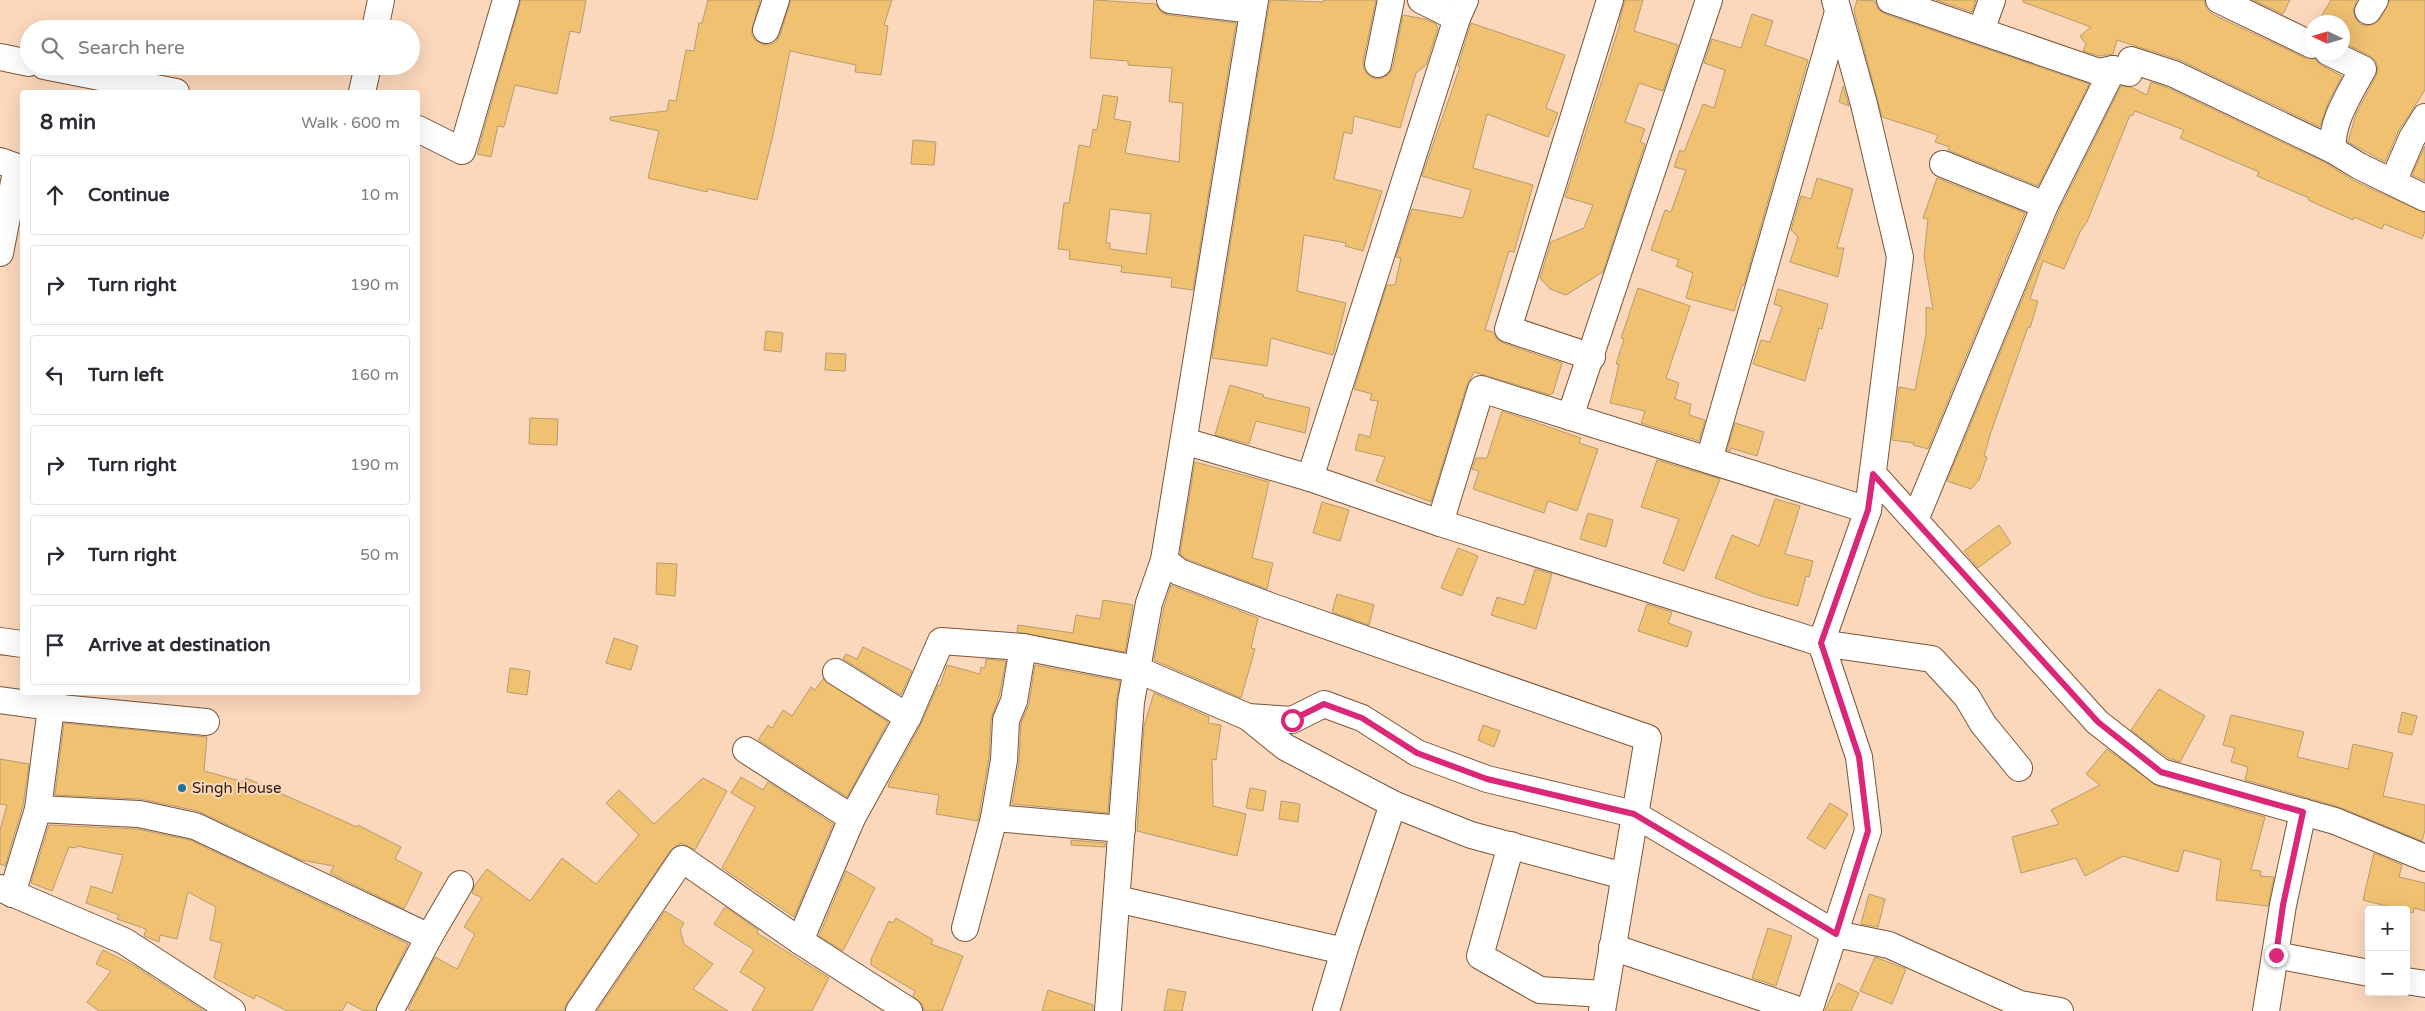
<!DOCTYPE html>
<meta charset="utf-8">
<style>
:root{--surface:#fff;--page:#f2f2f3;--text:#2b2b33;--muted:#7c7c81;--line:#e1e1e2}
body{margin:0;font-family:"Varela Round",sans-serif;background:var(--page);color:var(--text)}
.controls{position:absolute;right:15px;bottom:15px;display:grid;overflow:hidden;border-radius:5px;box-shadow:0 5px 20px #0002}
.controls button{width:45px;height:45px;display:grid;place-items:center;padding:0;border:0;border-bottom:1px solid var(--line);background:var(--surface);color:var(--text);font:25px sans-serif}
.compass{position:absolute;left:2305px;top:15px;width:45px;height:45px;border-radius:50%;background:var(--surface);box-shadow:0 5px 20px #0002;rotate:274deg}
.stop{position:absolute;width:15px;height:15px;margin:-11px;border:4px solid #db2777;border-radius:50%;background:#fff}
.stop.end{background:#db2777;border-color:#fff;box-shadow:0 1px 5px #0008}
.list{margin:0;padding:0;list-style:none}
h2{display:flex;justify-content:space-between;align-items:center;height:65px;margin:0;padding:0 20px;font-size:21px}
h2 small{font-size:16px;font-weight:400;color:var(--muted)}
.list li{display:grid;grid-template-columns:32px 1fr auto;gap:15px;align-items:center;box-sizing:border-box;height:80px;margin:0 10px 10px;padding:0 10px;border:1px solid var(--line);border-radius:5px}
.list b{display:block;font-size:19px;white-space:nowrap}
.list em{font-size:16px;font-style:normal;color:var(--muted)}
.icon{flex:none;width:28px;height:28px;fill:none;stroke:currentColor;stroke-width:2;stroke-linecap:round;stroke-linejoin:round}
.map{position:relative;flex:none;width:2425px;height:1011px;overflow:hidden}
.search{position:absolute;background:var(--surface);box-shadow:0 5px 20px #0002;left:20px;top:20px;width:400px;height:55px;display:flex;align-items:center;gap:12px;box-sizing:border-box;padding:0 18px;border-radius:28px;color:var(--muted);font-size:19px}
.panel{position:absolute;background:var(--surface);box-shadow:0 5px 20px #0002;left:20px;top:90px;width:400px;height:605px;border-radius:5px}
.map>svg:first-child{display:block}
.building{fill:#f0c171;stroke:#b79c6f;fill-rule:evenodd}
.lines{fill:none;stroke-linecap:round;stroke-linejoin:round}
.minor-casing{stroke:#7c5536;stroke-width:28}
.minor{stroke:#fff;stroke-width:26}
.route{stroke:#db2777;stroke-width:6}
.poi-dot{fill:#1f73a3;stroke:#fbd7bb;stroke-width:2}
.labels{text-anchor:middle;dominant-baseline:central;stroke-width:4;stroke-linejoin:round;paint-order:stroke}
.poi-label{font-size:15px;fill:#2c1c0e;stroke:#fbd7bb;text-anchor:start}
</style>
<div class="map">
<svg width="2425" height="1011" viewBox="0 0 2425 1011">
<rect width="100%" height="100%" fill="#fbd7bb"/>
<g class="building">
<polygon points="521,0 586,0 580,33 570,31 557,94 515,85 504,127 498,126 491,157 477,154"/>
<polygon points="708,0 760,0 751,33 755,40 762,44 769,45 776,42 780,35 791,0 892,0 884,25 888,26 881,75 855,72 856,65 790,51 773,135 757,200 708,189 707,192 648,178 659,131 610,120 610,117 667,111 669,100 676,101 686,50 694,51 699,23 702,23"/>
<path d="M1094,0L1156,4L1161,12L1168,15L1236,23L1193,290L1171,287L1172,278L1121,272L1122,266L1069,259L1070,250L1058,249L1064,203H1069L1079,145L1090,147L1093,129L1097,130L1103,95L1118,97L1114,119L1131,122L1125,153L1179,162L1183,103L1169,102L1172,68L1128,65V61L1090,58ZM1110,209L1151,214L1146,254L1110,249V243H1106Z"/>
<polygon points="1270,0 1323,2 1324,0 1376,0 1363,62 1364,69 1368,75 1376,79 1383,78 1389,74 1393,67 1403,15 1425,19 1436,24 1438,28 1426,65 1416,73 1400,128 1354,116 1352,134 1344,132 1334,179 1382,191 1363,251 1345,246 1346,243 1304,235 1297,291 1346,303 1333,355 1271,338 1267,366 1212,358"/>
<polygon points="1625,0 1643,0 1634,31 1678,45 1663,91 1639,83 1625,122 1645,129 1640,142 1645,144 1603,272 1566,295 1550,289 1540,278 1551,242 1584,228 1593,205 1565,197 1620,24 1619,23"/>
<polygon points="1857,0 1875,1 1878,9 1885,14 2089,84 2038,186 1948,150 1950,147 1935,142 1938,135 1882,117 1854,11"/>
<polygon points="1936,0 1976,0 1972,12"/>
<polygon points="2023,0 2204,0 2206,8 2212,14 2305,58 2315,59 2321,65 2342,76 2328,103 2320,127 2180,60 2117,40 2113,54 2100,56 2083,51 2086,44 2080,36 2091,27 2023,2"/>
<polygon points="2253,0 2290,0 2283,14"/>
<polygon points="2331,0 2357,0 2353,10 2355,17 2360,24 2368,26 2374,24 2380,19 2390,0 2425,0 2425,90 2399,130 2385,162 2348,142 2356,114 2376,76 2378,68 2376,61 2370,56 2342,42 2342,22 2318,22"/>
<polygon points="1752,14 1773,21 1765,45 1808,60 1744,285 1742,285 1734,311 1686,298 1693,273 1676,266 1679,260 1651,250 1665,210 1671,212 1686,170 1674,167 1680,150 1684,152 1703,104 1714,108 1725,70 1704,63 1712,39 1741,48"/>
<polygon points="1471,23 1565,55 1546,108 1558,113 1548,137 1487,114 1473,168 1533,185 1514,252 1509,251 1485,330 1493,332 1497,339 1503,343 1562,363 1553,393 1550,395 1474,372 1467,385 1431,502 1376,481 1385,457 1355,450 1359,434 1370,437 1378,401 1370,400 1372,394 1354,389 1387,285 1395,285 1401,258 1396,257 1412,209 1463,218 1471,190 1422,176 1460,67 1458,66"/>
<polygon points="2151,82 2168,88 2326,163 2352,180 2425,213 2425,231 2422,239 2384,224 2382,229 2354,217 2353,220 2308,200 2309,198 2257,176 2259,172 2180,138 2184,130 2135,111 2132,116 2130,115 2087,222 2081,230 2064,269 2043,261 2030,299 2038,301 2030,328 2028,327 1991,432 1984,456 1987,457 1979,480 1971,489 1947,481 2059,211 2121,86 2131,87 2147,95"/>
<polygon points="1843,86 1849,106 1839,102"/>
<polygon points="913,140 936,142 934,165 911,164"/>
<polygon points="2425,146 2425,181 2412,175"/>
<polygon points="1817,178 1853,189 1837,248 1844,248 1838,277 1790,262 1798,237 1791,230 1801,196 1811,199"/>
<polygon points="1937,178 2025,213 1928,449 1913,445 1914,443 1892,440 1899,387 1915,390 1926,335 1926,307 1933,309 1924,256 1928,219 1923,218"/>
<polygon points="1638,288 1690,306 1666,378 1679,383 1675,399 1691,404 1689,415 1705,420 1699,441 1641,423 1645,411 1610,403 1619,364 1616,364 1624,339 1621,338"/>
<polygon points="1778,289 1828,304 1822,329 1819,328 1805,381 1753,364 1761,340 1770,342 1782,307 1774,304"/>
<polygon points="766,331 783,333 781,352 764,350"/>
<polygon points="826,353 846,354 845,371 825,370"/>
<polygon points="1230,385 1264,395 1263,397 1310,408 1305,433 1256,421 1249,444 1215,435"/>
<polygon points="1502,411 1581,438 1579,443 1598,449 1577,511 1548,501 1544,513 1473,489 1479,471 1472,469 1476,458 1487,458"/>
<polygon points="530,418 558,419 557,445 529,444"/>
<polygon points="1735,423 1764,432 1757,456 1731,448 1730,451 1727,450"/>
<polygon points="1657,460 1720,479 1684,571 1663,563 1679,519 1641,507"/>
<polygon points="1195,462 1269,482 1252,558 1273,563 1267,589 1186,559 1180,554"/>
<polygon points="1775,499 1800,506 1785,554 1813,561 1809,577 1806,576 1798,606 1761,596 1715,578 1732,535 1759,546"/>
<polygon points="1322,502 1349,510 1340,541 1313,533"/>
<polygon points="1588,513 1613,520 1606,547 1580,539"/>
<polygon points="1999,525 2011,543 1978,568 1964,551"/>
<polygon points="1458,548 1478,556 1462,596 1441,588"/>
<polygon points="657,563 677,564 675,596 656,594"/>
<polygon points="1535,569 1552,574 1536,629 1491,615 1497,597 1524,605"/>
<polygon points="1171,585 1258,618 1251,648 1255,649 1241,698 1154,660 1164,607"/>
<polygon points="1337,594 1374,605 1369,625 1332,612"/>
<polygon points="1103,600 1133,605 1125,652 1017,632 1018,625 1073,633 1076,615 1100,619"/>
<polygon points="1647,604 1672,612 1668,623 1692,632 1687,647 1638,631"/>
<polygon points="614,638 638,646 631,670 606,663"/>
<polygon points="863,647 912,671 901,695 843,659 846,654 857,659"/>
<polygon points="986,659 1006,661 999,697 991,719 989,758 978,821 936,814 939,795 888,787 889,783 921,724 938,685 940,686 947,665 980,674 981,667 985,668"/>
<polygon points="1035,665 1120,681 1116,701 1108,813 1012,804 1019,763 1021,723 1029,704"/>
<polygon points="510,668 530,671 527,695 507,692"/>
<polygon points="823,679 888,722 847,797 758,740 768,725 772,728 783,710 792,716 811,687 815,690"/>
<polygon points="2159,689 2205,716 2180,762 2168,758 2131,730"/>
<polygon points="1154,693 1209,717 1208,723 1221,725 1216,760 1212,759 1213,806 1246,814 1237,856 1137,831 1144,726"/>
<polygon points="2402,712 2417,716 2412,735 2398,732"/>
<polygon points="2231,715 2304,732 2297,757 2348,769 2353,744 2393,753 2383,796 2425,805 2425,830 2422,841 2339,807 2245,780 2248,767 2231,762 2235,748 2223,745"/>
<polygon points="64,723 207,737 204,771 244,782 246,778 357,827 358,825 401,847 395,859 422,873 404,909 330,873 334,866 301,860 198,811 140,799 55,795"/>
<polygon points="1483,725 1500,731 1494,747 1478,740"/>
<polygon points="2107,749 2157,786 2265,817 2251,870 2261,871 2260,876 2274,877 2268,906 2216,900 2221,860 2184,850 2178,872 2123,856 2085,876 2076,858 2021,873 2012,837 2059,824 2051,810 2100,785 2086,774"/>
<polygon points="0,759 29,764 23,806 5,866 0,864 0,830 7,805 0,804"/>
<polygon points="741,777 763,790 768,782 833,824 794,917 722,868 755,807 731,793"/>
<polygon points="703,778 727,791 695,850 681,843 670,851 567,1003 564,1011 412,1011 408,1009 435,957 457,969 475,934 464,927 482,898 472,893 475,885 487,869 530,901 562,858 596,884 639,835 606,803 619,790 654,824"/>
<polygon points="1250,788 1266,791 1263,811 1246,808"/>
<polygon points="1281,801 1300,804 1298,822 1279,819"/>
<polygon points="1830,803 1848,814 1825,849 1807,838"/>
<polygon points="49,825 137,829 190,840 408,944 375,1011 364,1011 347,1002 342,1011 287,1011 256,995 254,999 214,978 222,943 210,940 216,907 188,892 177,939 160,935 159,942 144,936 146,929 117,919 119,915 86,903 91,886 112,893 123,855 77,846 76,848 69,847 52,891 31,883"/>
<polygon points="1071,840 1105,843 1105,847 1071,845"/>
<polygon points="2374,853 2402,865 2399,877 2425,883 2425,911 2414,908 2413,913 2363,900"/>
<polygon points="846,871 875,888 843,951 819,936"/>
<polygon points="1869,894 1885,899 1878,927 1861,924"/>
<polygon points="725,907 758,930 757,933 829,978 812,1011 752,1011 765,988 740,972 754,950 714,924"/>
<polygon points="665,911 684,923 680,930 684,944 713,964 693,989 728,1011 597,1011"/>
<polygon points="896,918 933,940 931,944 963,956 942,1011 924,1011 922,1004 913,996 915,991 871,965 871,959 889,921 893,923"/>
<polygon points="1768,928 1792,936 1776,986 1752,978"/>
<polygon points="103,950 133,965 204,1011 99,1011 87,1002 111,971 96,964"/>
<polygon points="1875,957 1906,969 1892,1004 1860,991"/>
<polygon points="1838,983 1859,993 1851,1011 1825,1011"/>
<polygon points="1168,989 1186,992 1182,1011 1164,1011"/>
<polygon points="1048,990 1093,1005 1093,1011 1042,1011"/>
</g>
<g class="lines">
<g class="minor-casing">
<g id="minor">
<polyline points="1170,0 1253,10"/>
<polyline points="1421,0 1457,18"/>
<polyline points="1890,0 2099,72 2113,69 2045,205 1915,520"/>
<polyline points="2219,0 2312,45"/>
<polyline points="2368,11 2375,0"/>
<polyline points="375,29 381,0"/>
<polyline points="766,30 776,0"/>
<polyline points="1981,31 1992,0"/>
<path d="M2328,52L2363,69C2350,93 2330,123 2333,150"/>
<polyline points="0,57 29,63"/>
<polyline points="1378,64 1391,0"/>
<polyline points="44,66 176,92"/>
<polyline points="2113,69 2129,73 2131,60 2174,74 2333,150 2359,166 2425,198"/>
<polyline points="362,92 368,66"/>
<polyline points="418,129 462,151 506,0"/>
<polyline points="0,161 17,167 0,253"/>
<polyline points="1943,164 2045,205"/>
<polyline points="2393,182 2412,138 2425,117"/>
<polyline points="1592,357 1508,329 1610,0"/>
<polyline points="1570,417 1709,0"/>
<polyline points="1184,441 1310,478 1440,523 1821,643 1868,510 1900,257 1864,104 1835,0"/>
<polyline points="1709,460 1838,12"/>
<polyline points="1873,474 2097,722 2161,772 2335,821 2425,858"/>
<polyline points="1310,478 1457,18 1465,0"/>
<polyline points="1440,523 1481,389 1868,510"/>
<polyline points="1164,560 1179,572 1270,606 1648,738 1602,1011"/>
<polyline points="0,641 22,644"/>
<polyline points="836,672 908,717"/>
<polyline points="0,700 50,707 206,722"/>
<polyline points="1248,717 1285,747 1393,804 1471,835 1624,876"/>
<polyline points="746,750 852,818"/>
<polyline points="38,809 139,814 195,826 429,937"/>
<polyline points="994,818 1122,829"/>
<polyline points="1511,845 1480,956 1540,990 1604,994"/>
<polyline points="0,888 124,941 232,1011"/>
<polyline points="12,894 38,809 53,692"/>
<polyline points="1117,899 1344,951 1326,1011"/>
<polyline points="965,928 994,818 1004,760 1006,720 1014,701 1023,647"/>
<polyline points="800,941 852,818 908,717 941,641 1023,647 1136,669 1248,717 1292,720 1324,704 1362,718 1417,753 1487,779 1634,814 1836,934 1889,945 2020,1004 2060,1011"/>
<polyline points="1612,947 1802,1011"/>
<polyline points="1344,951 1393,804"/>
<polyline points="2276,955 2369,973"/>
<polyline points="2406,981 2425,984"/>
<polyline points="390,1011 429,937 460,884"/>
<polyline points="579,1011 682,859 800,941 909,1011"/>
<polyline points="1108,1011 1131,702 1149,603 1164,560 1255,0"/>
<polyline points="1809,1011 1868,831 1859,757 1821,643 1932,659 1967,697 1983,724 2019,768"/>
<polyline points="2266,1011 2283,905 2303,812"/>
</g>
</g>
<use href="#minor" class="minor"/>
</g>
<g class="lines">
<polyline class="route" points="1292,720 1324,704 1362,718 1417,753 1487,779 1634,814 1836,934 1868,831 1859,757 1821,643 1868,510 1873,474 2098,722 2161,772 2303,812 2283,905 2276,955"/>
</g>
<circle class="poi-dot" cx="182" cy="788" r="5"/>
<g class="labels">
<g class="poi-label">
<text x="192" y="788">Singh House</text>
</g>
</g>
</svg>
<div class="controls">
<button>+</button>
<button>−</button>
</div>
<svg class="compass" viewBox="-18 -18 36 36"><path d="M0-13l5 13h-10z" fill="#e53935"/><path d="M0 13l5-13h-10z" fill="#7c7c81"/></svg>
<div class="stop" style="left:1292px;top:720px"></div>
<div class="stop end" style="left:2276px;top:955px"></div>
<div class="search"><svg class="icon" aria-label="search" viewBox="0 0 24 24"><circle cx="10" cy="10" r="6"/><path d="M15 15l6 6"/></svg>Search here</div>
<section class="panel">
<h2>8 min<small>Walk · 600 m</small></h2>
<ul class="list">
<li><svg class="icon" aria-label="ahead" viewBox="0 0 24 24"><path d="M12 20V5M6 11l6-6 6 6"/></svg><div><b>Continue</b></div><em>10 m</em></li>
<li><svg class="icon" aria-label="right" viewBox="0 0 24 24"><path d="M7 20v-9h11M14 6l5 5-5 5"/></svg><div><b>Turn right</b></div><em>190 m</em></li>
<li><svg class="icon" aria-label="left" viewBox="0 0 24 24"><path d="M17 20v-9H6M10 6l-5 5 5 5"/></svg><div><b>Turn left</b></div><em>160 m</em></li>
<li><svg class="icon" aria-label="right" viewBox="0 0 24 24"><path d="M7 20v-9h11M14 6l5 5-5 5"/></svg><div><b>Turn right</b></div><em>190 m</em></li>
<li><svg class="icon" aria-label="right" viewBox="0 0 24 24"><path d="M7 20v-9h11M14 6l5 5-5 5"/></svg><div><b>Turn right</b></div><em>50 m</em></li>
<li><svg class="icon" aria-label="arrive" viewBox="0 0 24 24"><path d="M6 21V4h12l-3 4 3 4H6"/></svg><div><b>Arrive at destination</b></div></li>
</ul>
</section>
</div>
